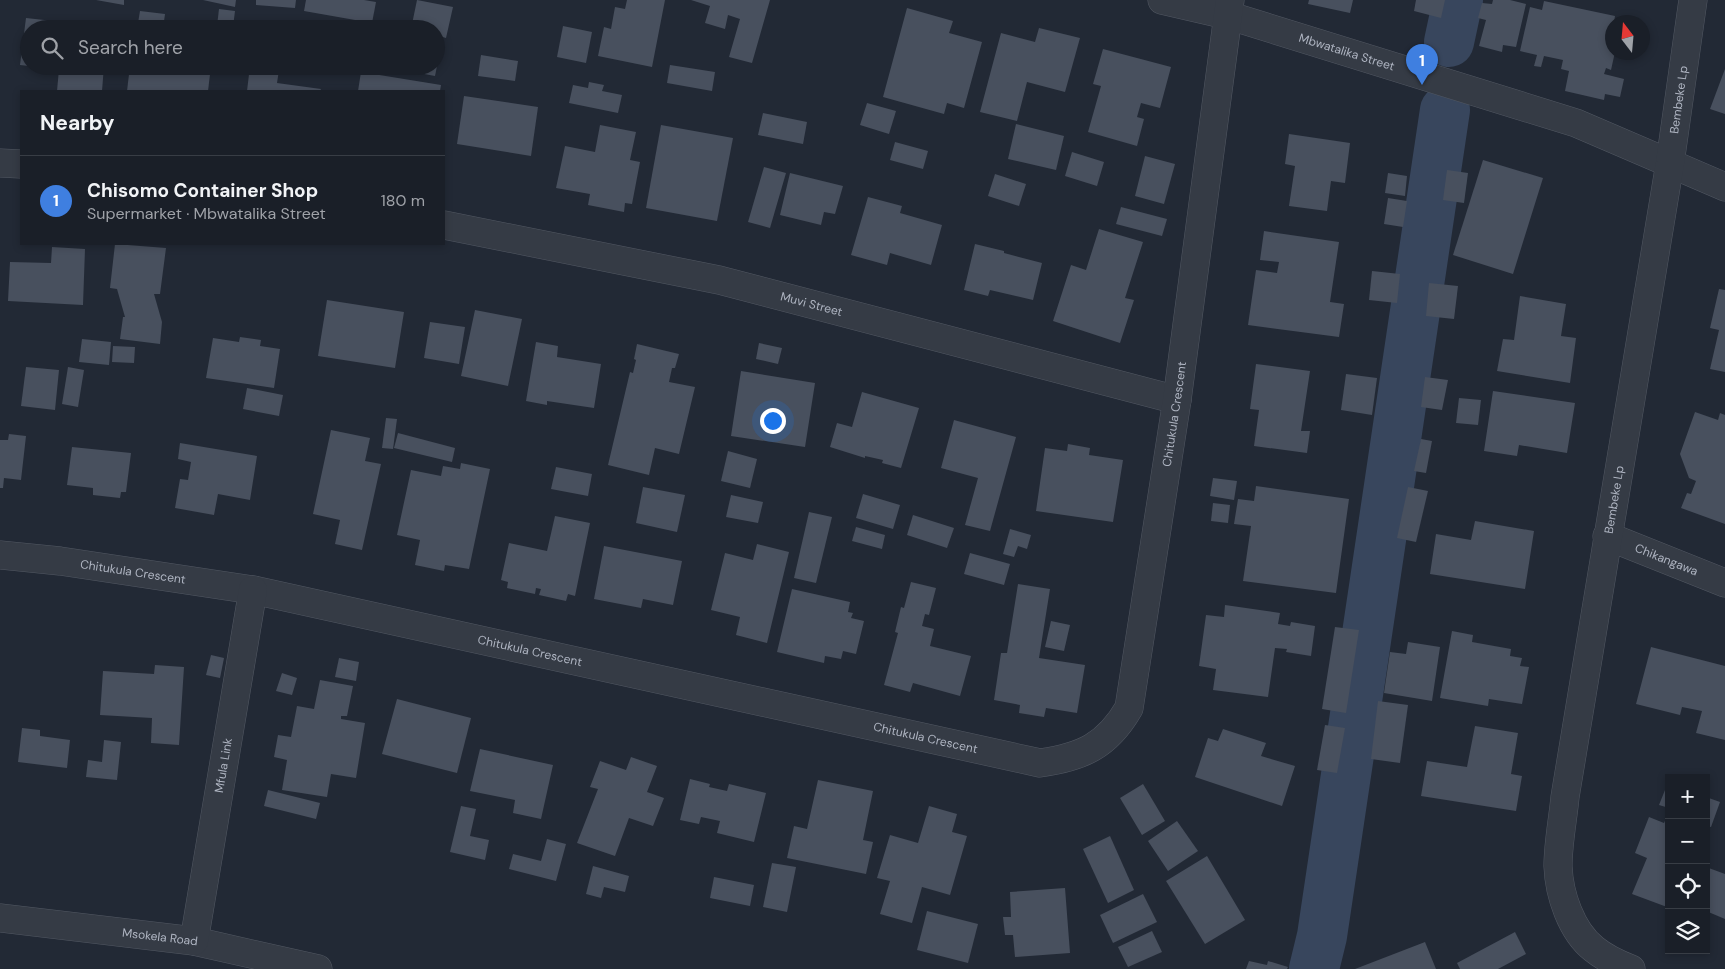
<!DOCTYPE html>
<meta charset="utf-8">
<style>
:root{--surface:#1a1f28;--page:#272c34;--text:#f1f3f6;--muted:#9fa2a8;--line:#383d45;--accent:#b45309}
body{margin:0;font-family:"DM Sans",sans-serif;background:var(--page);color:var(--text)}
.controls{position:absolute;right:15px;bottom:15px;display:grid;overflow:hidden;border-radius:0px;box-shadow:0 2px 8px #0003}
.controls button{width:45px;height:45px;display:grid;place-items:center;padding:0;border:0;border-bottom:1px solid var(--line);background:var(--surface);color:var(--text);font:25px sans-serif}
.compass{position:absolute;left:1605px;top:15px;width:45px;height:45px;border-radius:50%;background:var(--surface);box-shadow:0 2px 8px #0003;rotate:344deg}
.you{position:absolute;left:772px;top:420px;width:18px;height:18px;margin:-12px;border:4px solid #fff;border-radius:50%;background:#1a73e8;box-shadow:0 0 0 8px #1a73e833}
.badge{display:grid;place-items:center;width:32px;height:32px;border-radius:50%;background:var(--accent);color:#fff;font-size:16px;font-weight:700}
.pin{position:absolute;translate:-50% -41px;filter:drop-shadow(0 1px 2px #0008)}
.pin::after{content:'';position:absolute;top:26px;width:18px;height:15px;background:inherit;clip-path:polygon(0 0,100% 0,50% 100%)}
.list{margin:0;padding:0;list-style:none}
h2{display:flex;justify-content:space-between;align-items:center;height:65px;margin:0;padding:0 20px;font-size:21px}
h2 small{font-size:16px;font-weight:400;color:var(--muted)}
.list li{display:grid;grid-template-columns:32px 1fr auto;gap:15px;align-items:center;box-sizing:border-box;height:90px;padding:0 20px;border-top:1px solid var(--line)}
.list b{display:block;font-size:19px;white-space:nowrap}
.list p{margin:0;font-size:16px;white-space:nowrap;color:var(--muted)}
.list em{font-size:16px;font-style:normal;color:var(--muted)}
.icon{flex:none;width:28px;height:28px;fill:none;stroke:currentColor;stroke-width:2;stroke-linecap:round;stroke-linejoin:round}
.map{position:relative;flex:none;width:1725px;height:969px;overflow:hidden}
.search{position:absolute;background:var(--surface);box-shadow:0 2px 8px #0003;left:20px;top:20px;width:425px;height:55px;display:flex;align-items:center;gap:12px;box-sizing:border-box;padding:0 18px;border-radius:28px;color:var(--muted);font-size:19px}
.panel{position:absolute;background:var(--surface);box-shadow:0 2px 8px #0003;left:20px;top:90px;width:425px;height:155px;border-radius:0px}
.map>svg:first-child{display:block}
.lines{fill:none;stroke-linecap:round;stroke-linejoin:round}
.river{stroke:#38465d;stroke-width:50}
.building{fill:#48505e}
.minor-casing{stroke:#525863;stroke-width:29}
.minor{stroke:#353b45;stroke-width:28}
.labels{text-anchor:middle;dominant-baseline:central;stroke-width:4;stroke-linejoin:round;paint-order:stroke}
.street-label{font-size:12px;fill:#afb5c2;stroke:#1a202a}
</style>
<div class="map">
<svg width="1725" height="969" viewBox="0 0 1725 969">
<rect width="100%" height="100%" fill="#222935"/>
<g class="lines">
<g class="river">
<polyline points="1449,42 1458,0"/>
<polyline points="1314,969 1322,936 1445,110"/>
</g>
</g>
<g class="building">
<polygon points="96,0 124,0 124,5"/>
<polygon points="203,0 236,0 235,7"/>
<polygon points="256,0 296,0 295,8 256,5"/>
<polygon points="306,0 364,0 376,2 372,23 304,11"/>
<polygon points="417,0 453,7 446,38 436,35 436,29 411,29"/>
<polygon points="627,0 665,0 652,67 598,56 604,27 611,29 615,7 625,9"/>
<polygon points="691,0 770,0 752,63 729,57 740,19 728,15 725,29 705,23 710,6"/>
<polygon points="1309,0 1353,0 1350,13 1308,4"/>
<polygon points="1416,0 1445,0 1441,18 1414,11"/>
<polygon points="1493,0 1510,0 1526,4 1516,47 1503,45 1502,52 1479,46 1486,20 1478,18 1482,3 1492,4"/>
<polygon points="1544,1 1615,16 1614,22 1612,22 1612,52 1615,52 1611,70 1606,68 1604,74 1624,79 1620,97 1605,94 1604,100 1565,91 1569,71 1561,69 1563,60 1544,56 1541,67 1534,66 1537,55 1520,51 1530,7 1542,10"/>
<polygon points="907,8 953,21 949,33 982,42 964,108 947,103 944,114 883,97"/>
<polygon points="219,9 235,11 233,27 217,26"/>
<polygon points="140,11 165,14 163,29 137,29"/>
<polygon points="26,18 109,27 109,29 29,29 29,66 20,65"/>
<polygon points="260,23 298,28 298,29 259,29"/>
<polygon points="563,26 592,32 586,63 557,57"/>
<polygon points="1039,28 1080,38 1065,92 1027,82 1017,121 980,112 1001,33 1035,42"/>
<polygon points="1103,49 1171,67 1160,108 1141,103 1137,117 1144,119 1137,146 1088,132 1101,86 1093,84"/>
<polygon points="481,55 518,61 515,81 478,76"/>
<polygon points="670,65 715,72 712,91 667,83"/>
<polygon points="47,66 104,66 102,91 57,91 59,69 47,68"/>
<polygon points="130,66 211,66 208,91 127,91"/>
<polygon points="250,66 279,70 277,83 321,89 320,91 247,91"/>
<polygon points="393,66 437,66 435,76 392,68"/>
<polygon points="1725,69 1725,114 1710,109"/>
<polygon points="361,72 441,85 440,91 358,91"/>
<polygon points="589,82 604,85 602,91 622,95 618,113 569,103 573,85 588,88"/>
<polygon points="464,96 538,107 531,156 457,144"/>
<polygon points="867,103 896,111 889,134 860,125"/>
<polygon points="763,113 807,122 803,144 758,135"/>
<polygon points="1016,124 1064,136 1056,170 1008,159"/>
<polygon points="600,125 636,132 630,160 640,162 632,204 625,203 624,212 588,205 590,194 556,188 565,146 595,152"/>
<polygon points="661,125 733,138 717,221 646,208"/>
<polygon points="1289,134 1350,143 1345,183 1331,181 1327,211 1289,206 1295,166 1285,164"/>
<polygon points="895,142 928,151 923,169 890,160"/>
<polygon points="1072,152 1104,162 1097,186 1065,176"/>
<polygon points="1145,156 1175,164 1164,204 1135,196"/>
<polygon points="1483,160 1543,178 1513,274 1453,255"/>
<polygon points="764,167 786,173 770,228 748,222"/>
<polygon points="1447,170 1468,173 1464,203 1443,200"/>
<polygon points="790,173 843,186 835,214 824,212 821,225 780,215"/>
<polygon points="1388,173 1407,176 1405,196 1385,193"/>
<polygon points="995,174 1026,184 1019,206 988,196"/>
<polygon points="868,197 902,206 900,213 942,225 931,265 890,253 887,265 851,255"/>
<polygon points="1388,198 1407,201 1403,227 1384,224"/>
<polygon points="1121,207 1167,219 1162,236 1116,224"/>
<polygon points="1099,229 1143,242 1125,298 1134,300 1120,343 1053,321 1071,265 1086,270"/>
<polygon points="1264,231 1339,242 1330,302 1344,304 1339,337 1248,325 1256,270 1277,273 1279,262 1260,260"/>
<polygon points="115,244 166,248 160,294 154,294 162,322 160,344 120,339 123,317 125,317 117,289 110,288"/>
<polygon points="975,244 1004,251 1004,253 1042,263 1033,300 990,290 988,296 964,290"/>
<polygon points="52,247 85,249 83,305 8,301 10,262 51,263"/>
<polygon points="1372,271 1400,274 1397,303 1369,300"/>
<polygon points="1429,283 1458,286 1454,319 1426,316"/>
<polygon points="1719,289 1725,290 1725,372 1710,369 1719,330 1710,328"/>
<polygon points="1520,296 1566,304 1561,336 1576,338 1570,383 1497,371 1503,339 1514,340"/>
<polygon points="327,300 404,312 395,368 318,356"/>
<polygon points="475,310 522,319 508,386 461,376"/>
<polygon points="430,322 465,327 459,364 424,358"/>
<polygon points="240,337 261,340 260,346 280,349 274,388 206,378 213,338 239,342"/>
<polygon points="82,339 111,342 109,365 79,362"/>
<polygon points="536,342 558,346 557,357 601,364 594,408 547,401 547,405 526,401"/>
<polygon points="759,343 782,348 778,364 756,359"/>
<polygon points="637,344 679,354 675,368 672,368 669,382 695,387 679,454 655,448 649,475 608,465 630,372 633,373 636,360 634,359"/>
<polygon points="113,346 135,347 134,363 112,362"/>
<polygon points="1256,364 1310,371 1301,431 1310,431 1307,453 1254,446 1259,410 1250,409"/>
<polygon points="26,367 59,370 55,410 21,406"/>
<polygon points="68,367 84,370 78,407 62,404"/>
<polygon points="741,371 815,383 805,447 731,436"/>
<polygon points="1346,374 1377,378 1372,415 1341,410"/>
<polygon points="1425,377 1448,380 1442,410 1421,407"/>
<polygon points="247,388 283,395 279,416 243,409"/>
<polygon points="1493,391 1575,403 1567,453 1519,445 1517,456 1484,451"/>
<polygon points="862,392 919,408 901,468 882,463 883,460 865,456 865,458 830,447 837,423 852,427"/>
<polygon points="1459,398 1481,400 1478,425 1456,423"/>
<polygon points="1695,412 1718,420 1720,413 1725,415 1725,524 1681,508 1687,493 1691,494 1696,481 1689,478 1680,454"/>
<polygon points="386,418 397,419 393,449 382,448"/>
<polygon points="954,420 1016,437 990,531 965,525 978,478 941,468"/>
<polygon points="331,430 370,438 365,461 381,464 362,550 335,544 340,520 313,514"/>
<polygon points="398,433 455,448 452,462 394,448"/>
<polygon points="9,434 26,436 21,480 4,478 3,488 0,488 0,440 8,440"/>
<polygon points="1421,439 1432,441 1426,473 1414,471"/>
<polygon points="180,443 257,456 250,500 218,494 214,515 175,508 180,479 188,480 191,462 178,459"/>
<polygon points="1068,444 1090,448 1089,455 1123,460 1113,522 1036,511 1045,448 1067,451"/>
<polygon points="72,447 131,453 126,492 121,492 120,498 93,495 93,488 67,485"/>
<polygon points="728,451 757,459 750,488 721,481"/>
<polygon points="461,463 490,469 469,569 445,565 444,571 415,565 420,540 397,535 411,470 441,476 443,466 460,469"/>
<polygon points="556,467 592,474 588,496 551,489"/>
<polygon points="1213,478 1237,481 1234,500 1210,496"/>
<polygon points="1256,486 1349,499 1336,593 1243,581 1251,526 1234,524 1238,499 1254,501"/>
<polygon points="643,487 685,495 677,532 636,523"/>
<polygon points="1408,487 1428,491 1416,542 1397,538"/>
<polygon points="863,494 900,505 893,529 856,518"/>
<polygon points="731,495 763,502 758,523 726,517"/>
<polygon points="1213,503 1230,505 1228,523 1211,521"/>
<polygon points="809,512 832,517 816,583 794,578"/>
<polygon points="913,515 954,528 947,548 907,535"/>
<polygon points="555,516 590,523 575,596 568,594 566,601 539,595 541,589 536,588 535,594 507,588 508,582 501,580 509,543 547,551"/>
<polygon points="1475,521 1534,531 1525,589 1430,574 1436,534 1471,540"/>
<polygon points="856,527 885,535 882,549 852,541"/>
<polygon points="1010,529 1031,535 1027,549 1018,546 1014,557 1003,554"/>
<polygon points="757,544 789,552 767,643 736,635 740,617 711,610 725,553 753,560"/>
<polygon points="604,546 682,561 673,605 643,599 641,608 594,599"/>
<polygon points="970,553 1010,564 1004,585 964,574"/>
<polygon points="911,582 936,588 929,615 925,614 922,626 934,629 930,646 971,656 960,696 913,683 910,692 884,685 898,633 895,632 901,607 904,608"/>
<polygon points="1018,584 1050,589 1039,658 1085,665 1077,713 1046,708 1044,717 1019,713 1020,705 994,700 1001,653 1007,653"/>
<polygon points="792,589 850,602 848,612 853,613 851,618 864,621 856,654 843,651 841,659 825,656 824,663 777,652"/>
<polygon points="1225,605 1280,613 1278,624 1290,626 1291,622 1315,626 1311,656 1286,652 1287,649 1275,648 1268,697 1213,690 1216,669 1199,666 1206,615 1224,617"/>
<polygon points="1051,621 1070,625 1064,651 1045,647"/>
<polygon points="1335,627 1359,630 1346,713 1322,709"/>
<polygon points="1452,631 1473,635 1472,642 1511,649 1510,656 1522,658 1520,666 1529,667 1522,704 1489,699 1488,706 1440,698"/>
<polygon points="1408,642 1440,647 1432,701 1384,693 1390,652 1406,654"/>
<polygon points="1651,647 1725,666 1725,740 1696,733 1702,711 1682,707 1680,715 1636,704"/>
<polygon points="211,655 224,658 220,678 206,675"/>
<polygon points="339,658 359,662 356,681 335,677"/>
<polygon points="155,665 184,667 179,745 151,743 152,718 100,715 103,671 154,674"/>
<polygon points="282,673 297,678 292,695 276,691"/>
<polygon points="320,680 353,686 347,716 341,716 341,719 365,723 356,778 331,774 327,797 282,790 287,760 274,757 278,735 291,737 297,706 314,709"/>
<polygon points="397,699 471,718 457,773 382,754"/>
<polygon points="1378,701 1408,705 1400,763 1371,759"/>
<polygon points="1325,725 1345,728 1337,773 1317,770"/>
<polygon points="1475,726 1518,733 1511,774 1522,776 1516,811 1421,796 1427,761 1467,767"/>
<polygon points="22,728 40,730 40,736 70,740 67,768 18,762"/>
<polygon points="1223,729 1266,743 1261,756 1295,766 1282,806 1195,777 1208,738 1218,741"/>
<polygon points="104,740 121,742 117,780 86,777 88,760 102,762"/>
<polygon points="480,749 553,765 541,819 513,813 515,800 470,791"/>
<polygon points="631,757 657,766 647,792 664,798 653,826 629,818 615,856 577,843 598,789 590,787 600,761 626,770"/>
<polygon points="690,779 710,784 709,787 727,791 729,784 766,793 754,842 717,833 720,821 701,817 699,824 680,820"/>
<polygon points="818,780 873,791 863,840 873,842 866,874 787,858 794,826 807,829"/>
<polygon points="1669,780 1669,808 1659,805"/>
<polygon points="1143,784 1165,821 1142,835 1120,798"/>
<polygon points="268,790 320,803 316,819 264,806"/>
<polygon points="1706,797 1720,802 1711,827 1706,826"/>
<polygon points="461,806 476,809 470,836 489,840 485,860 450,852"/>
<polygon points="929,806 957,814 952,832 967,836 950,895 922,887 912,923 880,914 890,881 877,878 890,835 918,843"/>
<polygon points="1669,812 1669,902 1667,907 1632,894 1647,858 1635,853 1649,817 1664,823"/>
<polygon points="1177,821 1198,851 1168,871 1148,841"/>
<polygon points="1110,836 1134,890 1108,903 1083,849"/>
<polygon points="547,839 566,844 556,881 509,869 513,854 541,861"/>
<polygon points="1207,856 1245,920 1205,944 1166,881"/>
<polygon points="772,863 796,867 787,912 763,907"/>
<polygon points="593,866 629,876 625,892 604,887 601,898 586,894"/>
<polygon points="1706,867 1725,874 1725,919 1706,911 1708,906 1706,905"/>
<polygon points="714,877 754,885 750,906 710,898"/>
<polygon points="1065,888 1070,953 1015,957 1013,935 1005,935 1003,917 1011,917 1010,892"/>
<polygon points="1143,894 1157,922 1113,943 1100,915"/>
<polygon points="927,911 978,924 968,963 917,950"/>
<polygon points="1152,931 1162,952 1128,967 1118,947"/>
<polygon points="1515,932 1526,954 1498,969 1460,969 1457,963"/>
<polygon points="1425,942 1436,969 1355,969"/>
<polygon points="1249,961 1267,965 1268,961 1288,967 1287,969 1246,969"/>
</g>
<g class="lines">
<g class="minor-casing">
<g id="minor">
<path id="s1" d="M1162,0L1227,15L1576,123L1725,187"/>
<polyline points="0,163 21,164"/>
<path id="s2" d="M444,225L719,280L1177,400"/>
<path id="s3" d="M1607,536L1725,583"/>
<path id="s4" d="M0,555L60,561L253,590L1040,763C1082,757 1107,746 1129,708L1177,400L1230,0"/>
<path id="s5" d="M0,918L194,941L318,969"/>
<path id="s6" d="M194,941L253,590"/>
<path id="s7" d="M1631,969C1618,964 1605,958 1594,949C1571,931 1559,894 1558,866C1558,843 1563,819 1565,797L1670,163L1693,0"/>
</g>
</g>
<use href="#minor" class="minor"/>
</g>
<g class="labels">
<g class="street-label">
<text stroke="none"><textPath href="#s1" startOffset="192">Mbwatalika Street</textPath></text>
<text stroke="none"><textPath href="#s7" startOffset="911">Bembeke Lp</textPath></text>
<text stroke="none"><textPath href="#s2" startOffset="376">Muvi Street</textPath></text>
<text stroke="none"><textPath href="#s4" startOffset="1468">Chitukula Crescent</textPath></text>
<text stroke="none"><textPath href="#s7" startOffset="506">Bembeke Lp</textPath></text>
<text stroke="none"><textPath href="#s3" startOffset="64">Chikangawa</textPath></text>
<text stroke="none"><textPath href="#s4" startOffset="134">Chitukula Crescent</textPath></text>
<text stroke="none"><textPath href="#s4" startOffset="539">Chitukula Crescent</textPath></text>
<text stroke="none"><textPath href="#s4" startOffset="944">Chitukula Crescent</textPath></text>
<text stroke="none"><textPath href="#s6" startOffset="178">Mfula Link</textPath></text>
<text stroke="none"><textPath href="#s5" startOffset="161">Msokela Road</textPath></text>
</g>
</g>
</svg>
<div class="controls">
<button>+</button>
<button>−</button>
<button><svg class="icon" aria-label="locate" viewBox="0 0 24 24"><circle cx="12" cy="12" r="6"/><path d="M12 2v4M12 18v4M2 12h4M18 12h4"/></svg></button>
<button><svg class="icon" aria-label="layers" viewBox="0 0 24 24"><path d="M12 4l9 5-9 5-9-5zM3 14l9 5 9-5"/></svg></button>
</div>
<svg class="compass" viewBox="-18 -18 36 36"><path d="M0-13l5 13h-10z" fill="#e53935"/><path d="M0 13l5-13h-10z" fill="#9fa2a8"/></svg>
<div class="you"></div>
<div class="pin badge" style="left:1422px;top:85px;background:#3f7fe0">1</div>
<div class="search"><svg class="icon" aria-label="search" viewBox="0 0 24 24"><circle cx="10" cy="10" r="6"/><path d="M15 15l6 6"/></svg>Search here</div>
<section class="panel">
<h2>Nearby<small></small></h2>
<ul class="list">
<li><span class="badge" style="background:#3f7fe0">1</span><div><b>Chisomo Container Shop</b><p>Supermarket · Mbwatalika Street</p></div><em>180 m</em></li>
</ul>
</section>
</div>
